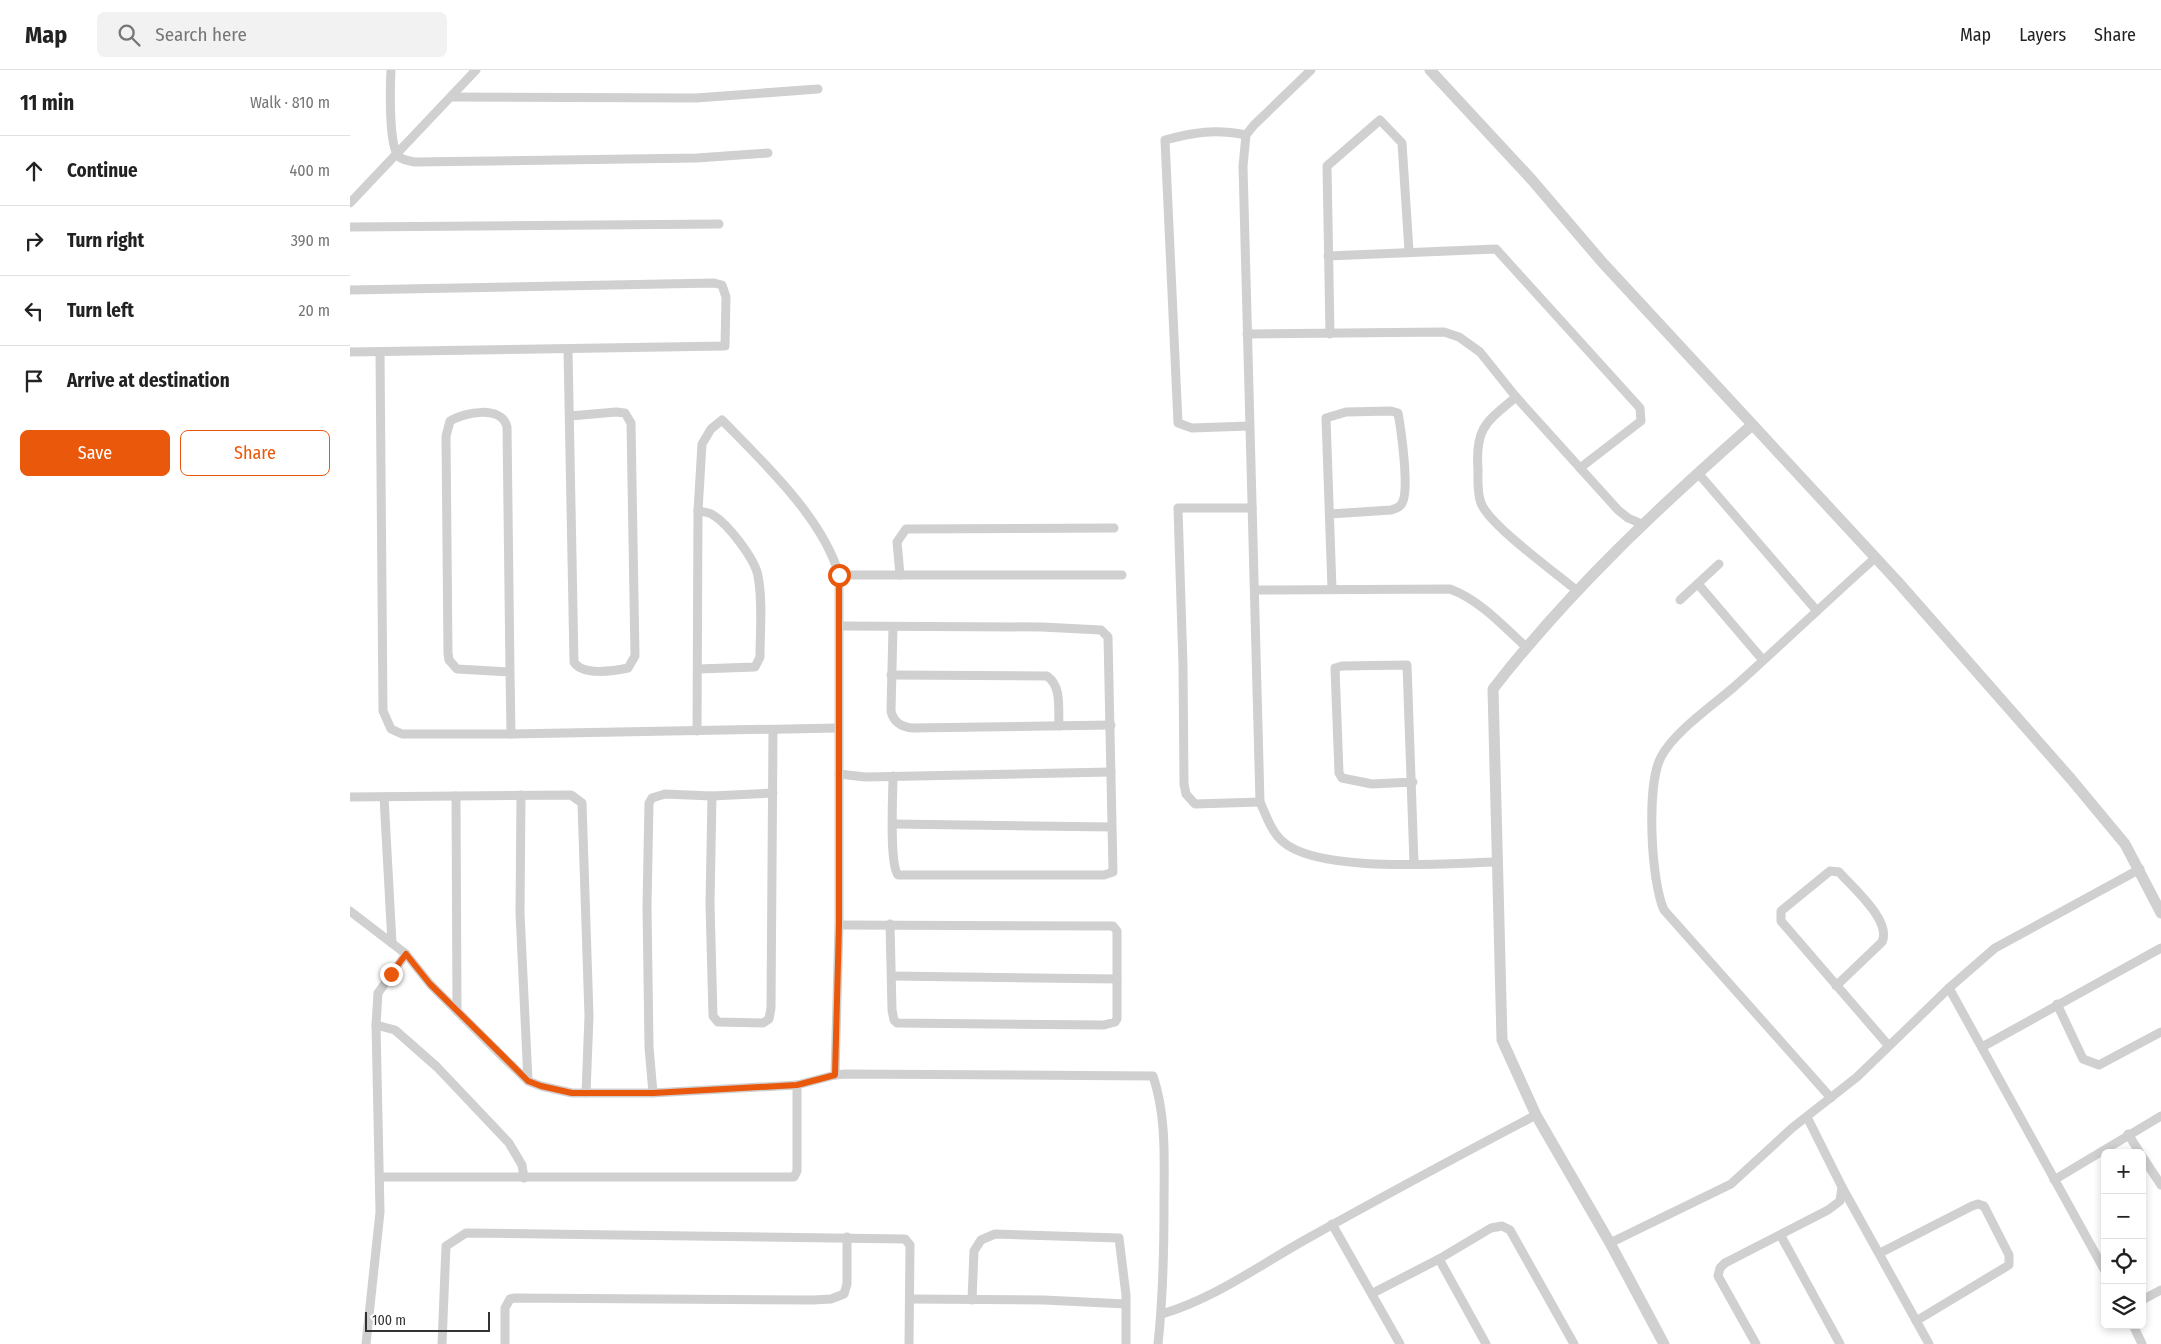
<!DOCTYPE html>
<meta charset="utf-8">
<style>
:root{--surface:#fff;--page:#f2f2f2;--text:#222;--muted:#767676;--line:#e0e0e0;--accent:#ea580c}
body{margin:0;font-family:"Fira Sans Condensed",sans-serif;background:var(--page);color:var(--text)}
.controls{position:absolute;right:15px;bottom:15px;display:grid;overflow:hidden;border-radius:8px;box-shadow:0 2px 8px #0003}
.controls button{width:45px;height:45px;display:grid;place-items:center;padding:0;border:0;border-bottom:1px solid var(--line);background:var(--surface);color:var(--text);font:25px sans-serif}
.scale{position:absolute;left:15px;bottom:12px;width:125px;box-sizing:border-box;padding-left:5px;border:2px solid #333;border-top:0;font-size:14px;line-height:18px;white-space:nowrap;color:#333;-webkit-text-stroke:4px #fff;paint-order:stroke}
.stop{position:absolute;width:15px;height:15px;margin:-11px;border:4px solid #ea580c;border-radius:50%;background:#fff}
.stop.end{background:#ea580c;border-color:#fff;box-shadow:0 1px 5px #0008}
.list{margin:0;padding:0;list-style:none}
h2{display:flex;justify-content:space-between;align-items:center;height:65px;margin:0;padding:0 20px;font-size:21px}
h2 small{font-size:16px;font-weight:400;color:var(--muted)}
.list li{display:grid;grid-template-columns:32px 1fr auto;gap:15px;align-items:center;box-sizing:border-box;height:70px;padding:0 20px;border-top:1px solid var(--line)}
.list b{display:block;font-size:19px;white-space:nowrap}
.list em{font-size:16px;font-style:normal;color:var(--muted)}
.actions{display:flex;gap:10px;padding:15px 20px}
.actions a{flex:1;padding:11px 0;border:1px solid var(--accent);border-radius:8px;text-align:center;font-size:18px;color:var(--accent)}
.actions .main{background:var(--accent);color:#fff}
.icon{flex:none;width:28px;height:28px;fill:none;stroke:currentColor;stroke-width:2;stroke-linecap:round;stroke-linejoin:round}
.map{position:relative;flex:none;width:1811px;height:1274px;overflow:hidden}
header{display:flex;align-items:center;gap:30px;box-sizing:border-box;height:70px;padding:0 25px;background:var(--surface);border-bottom:1px solid var(--line)}
header strong{font-size:24px}
nav{display:flex;gap:28px;margin-inline-start:auto;font-size:18px}
.search{width:350px;height:45px;background:var(--page);display:flex;align-items:center;gap:12px;box-sizing:border-box;padding:0 18px;border-radius:8px;color:var(--muted);font-size:19px}
main{display:flex}
aside{flex:1;background:var(--surface)}
.map>svg:first-child{display:block}
.lines{fill:none;stroke-linecap:round;stroke-linejoin:round}
.minor{stroke:#d0d0d0;stroke-width:9}
.tertiary{stroke:#d0d0d0;stroke-width:11}
.route{stroke:#ea580c;stroke-width:6}
</style>
<header>
<strong>Map</strong>
<div class="search"><svg class="icon" aria-label="search" viewBox="0 0 24 24"><circle cx="10" cy="10" r="6"/><path d="M15 15l6 6"/></svg>Search here</div>
<nav><a>Map</a><a>Layers</a><a>Share</a></nav>
</header>
<main>
<aside>
<h2>11 min<small>Walk · 810 m</small></h2>
<ul class="list">
<li><svg class="icon" aria-label="ahead" viewBox="0 0 24 24"><path d="M12 20V5M6 11l6-6 6 6"/></svg><div><b>Continue</b></div><em>400 m</em></li>
<li><svg class="icon" aria-label="right" viewBox="0 0 24 24"><path d="M7 20v-9h11M14 6l5 5-5 5"/></svg><div><b>Turn right</b></div><em>390 m</em></li>
<li><svg class="icon" aria-label="left" viewBox="0 0 24 24"><path d="M17 20v-9H6M10 6l-5 5 5 5"/></svg><div><b>Turn left</b></div><em>20 m</em></li>
<li><svg class="icon" aria-label="arrive" viewBox="0 0 24 24"><path d="M6 21V4h12l-3 4 3 4H6"/></svg><div><b>Arrive at destination</b></div></li>
</ul>
<div class="actions"><a class="main">Save</a><a>Share</a></div>
</aside>
<div class="map">
<svg width="1811" height="1274" viewBox="0 0 1811 1274">
<rect width="100%" height="100%" fill="#fff"/>
<g class="lines">
<g class="minor">
<path d="M41,0C40,17 39,70 47,84C50,90 59,91 65,92L347,88L418,83"/>
<path d="M961,0L904,55L896,65L893,96L910,732C916,745 921,761 932,771C968,804 1097,793 1146,792"/>
<polyline points="101,27 346,28 468,19"/>
<path d="M896,65C865,59 845,62 815,70L828,353L842,358L899,356"/>
<polyline points="0,133 126,0"/>
<polyline points="0,157 369,154"/>
<polyline points="978,186 1146,179 1290,338 1291,351 1230,398"/>
<polyline points="0,220 364,213 372,215 376,227 375,276 0,282"/>
<polyline points="897,264 1094,262 1109,267 1130,282 1166,327 1268,440 1278,448 1294,455"/>
<polyline points="980,264 977,96 1030,50 1052,73 1059,181"/>
<path d="M218,280L224,592C232,606 264,601 278,598L285,586L281,353L275,343L266,342L220,346"/>
<polyline points="30,282 33,641 41,659 52,664 161,664 489,658"/>
<path d="M1166,327C1136,352 1125,358 1128,399C1128,410 1127,423 1131,433C1138,454 1206,503 1226,520"/>
<polyline points="1348,403 1467,541"/>
<polyline points="902,438 828,438 833,595 834,714 836,724 845,734 910,732"/>
<path d="M980,444L1041,440C1047,438 1051,437 1053,431C1059,416 1051,359 1048,343L1041,341L996,342L976,348L982,519"/>
<polyline points="489,505 772,505"/>
<polyline points="550,505 547,472 556,459 764,458"/>
<polyline points="1348,514 1412,589"/>
<path d="M905,520L1100,519C1130,530 1153,556 1176,577"/>
<polyline points="1330,530 1369,494"/>
<path d="M490,556L692,557L751,560L758,567L763,802L754,805H548C539,794 543,724 543,706"/>
<path d="M543,557L541,641C543,651 551,657 562,658L761,655"/>
<path d="M348,599L405,597L410,587C410,561 413,532 408,506C405,489 378,454 363,445C359,442 353,442 348,441"/>
<path d="M160,602L157,357C152,335 114,342 100,351L96,366L98,583L99,590L107,599L160,602L161,664"/>
<path d="M541,605L697,606C712,616 708,639 709,656"/>
<path d="M347,661L348,441L352,374L361,359L372,350C413,392 473,448 489,505V855L485,1005"/>
<polyline points="489,704 515,707 761,702"/>
<polyline points="1063,712 1022,714 992,708 989,703 985,598 992,596 1057,595 1064,793"/>
<polyline points="171,725 170,843 178,1011"/>
<polyline points="106,726 107,941"/>
<polyline points="362,726 360,834 363,946 368,952 413,953 419,949 421,938 423,660"/>
<polyline points="0,727 221,725 232,733 239,946 236,1023"/>
<polyline points="34,727 42,873"/>
<polyline points="543,754 761,757"/>
<path d="M0,841L56,884L80,914L155,989L178,1011L191,1016L222,1023H303L447,1015L485,1005L495,1004L803,1006C817,1047 814,1092 814,1136C814,1182 813,1228 808,1274"/>
<polyline points="489,855 763,856 767,861 767,949 765,952 754,955 547,953 544,950 542,940 540,854"/>
<polyline points="542,906 767,909"/>
<path d="M1486,916L1532,872C1542,851 1503,818 1489,802L1480,801L1431,841V851L1538,975"/>
<polyline points="1599,918 1755,1201"/>
<polyline points="1707,934 1733,989 1749,995 1811,962"/>
<polyline points="26,955 45,960 87,997 159,1073 172,1095 174,1108"/>
<polyline points="1632,977 1811,878"/>
<polyline points="303,1023 299,977 297,836 299,733 302,728 315,724 362,726 423,723"/>
<path d="M1481,1028L1314,840C1301,812 1296,715 1311,687C1323,663 1363,635 1384,617C1431,575 1477,531 1524,489"/>
<polyline points="1457,1047 1492,1117 1579,1274"/>
<polyline points="1778,1064 1790,1083"/>
<polyline points="1792,1086 1811,1115"/>
<polyline points="31,1107 444,1107 447,1101 447,1015"/>
<polyline points="1704,1110 1811,1046"/>
<polyline points="982,1154 1050,1274"/>
<polyline points="1431,1166 1490,1274"/>
<polyline points="1260,1173 1381,1114 1442,1058 1507,1007 1599,918 1645,878 1790,799"/>
<polyline points="1530,1183 1622,1136 1628,1134 1634,1136 1659,1185 1659,1195 1566,1251"/>
<polyline points="1089,1189 1136,1274"/>
<polyline points="1023,1223 1089,1189 1141,1158 1152,1156 1160,1160 1224,1274"/>
<polyline points="560,1229 694,1230 776,1234"/>
<polyline points="622,1230 624,1181 631,1170 645,1164 769,1168 776,1225 776,1274"/>
<polyline points="1792,1230 1811,1220"/>
<path d="M812,1244C863,1229 907,1197 953,1171C1030,1128 1108,1086 1186,1045"/>
<polyline points="1783,1255 1792,1274"/>
<polyline points="16,1274 30,1142 26,955 28,923 56,884"/>
<polyline points="92,1274 96,1176 116,1163 555,1169 560,1175 559,1274"/>
<polyline points="155,1274 155,1238 160,1229 165,1228 463,1230 481,1229 494,1224 497,1214 497,1167"/>
<polyline points="1406,1274 1368,1206 1370,1198 1375,1193 1478,1140 1490,1131 1492,1117"/>
</g>
<g class="tertiary">
<polyline points="1080,0 1182,110 1252,192 1548,512 1721,709 1775,774 1811,843"/>
<path d="M1314,1274L1260,1173L1186,1045L1152,970L1143,619C1219,521 1309,437 1402,355"/>
</g>
</g>
<g class="lines">
<polyline class="route" points="41,904 56,884 80,914 155,988 178,1011 191,1016 222,1023 303,1023 447,1015 485,1005 489,855 489,505"/>
</g>
</svg>
<div class="controls">
<button>+</button>
<button>−</button>
<button><svg class="icon" aria-label="locate" viewBox="0 0 24 24"><circle cx="12" cy="12" r="6"/><path d="M12 2v4M12 18v4M2 12h4M18 12h4"/></svg></button>
<button><svg class="icon" aria-label="layers" viewBox="0 0 24 24"><path d="M12 4l9 5-9 5-9-5zM3 14l9 5 9-5"/></svg></button>
</div>
<div class="scale">100 m</div>
<div class="stop" style="left:489px;top:505px"></div>
<div class="stop end" style="left:41px;top:904px"></div>
</div>
</main>
